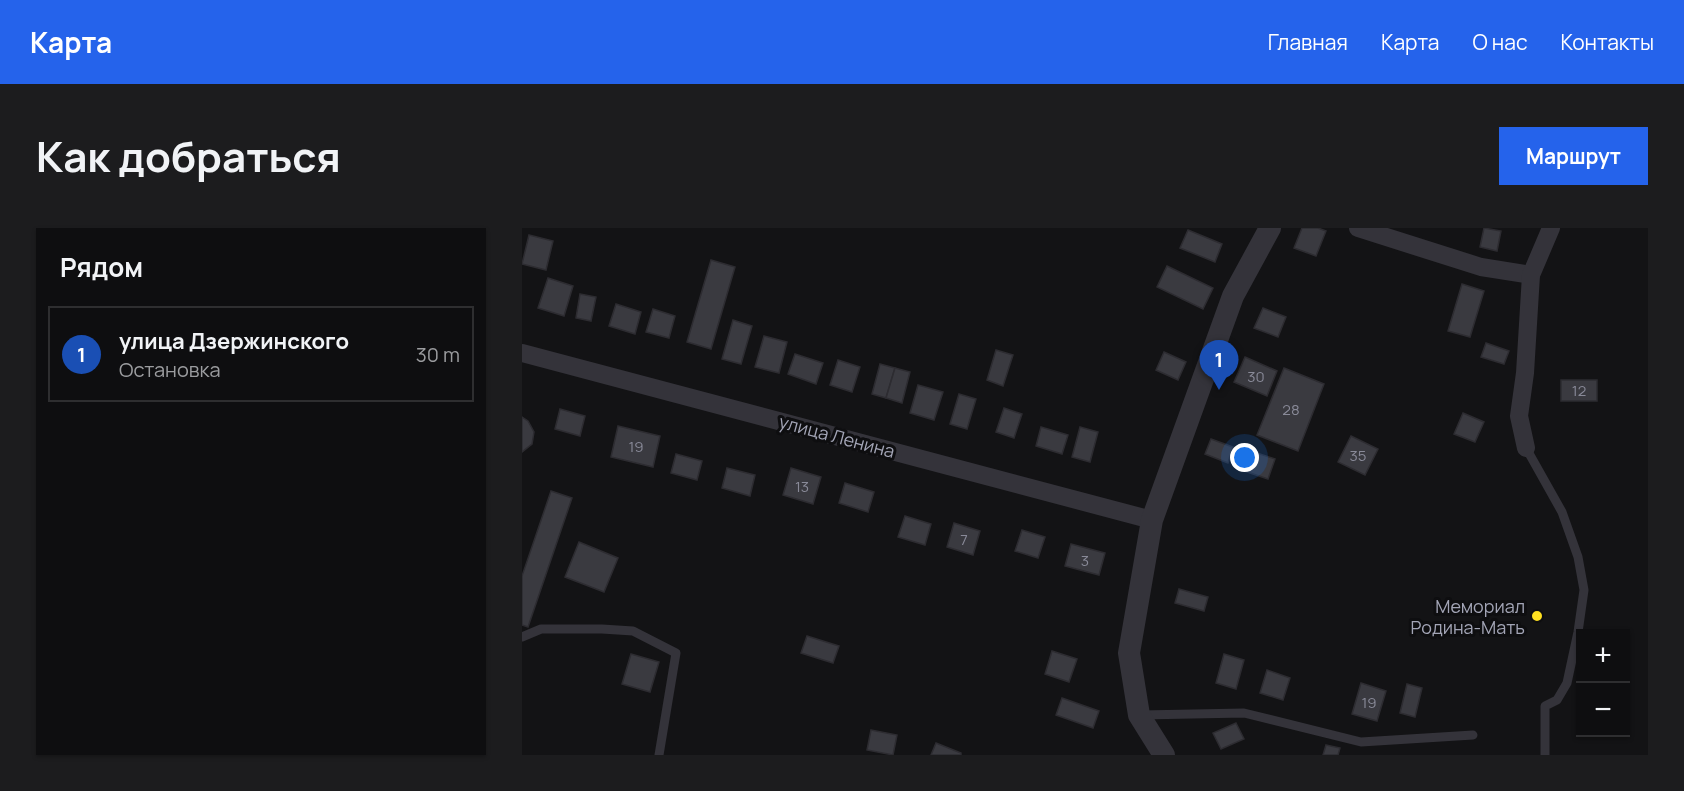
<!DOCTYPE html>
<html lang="ru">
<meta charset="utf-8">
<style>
:root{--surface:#0e0e10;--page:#1c1c1e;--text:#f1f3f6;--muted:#9b9c9f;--line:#2e2e30;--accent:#2563eb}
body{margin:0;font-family:Manrope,sans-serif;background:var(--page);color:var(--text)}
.controls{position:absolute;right:18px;bottom:18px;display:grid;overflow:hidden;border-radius:0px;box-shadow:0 2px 4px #0004}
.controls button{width:54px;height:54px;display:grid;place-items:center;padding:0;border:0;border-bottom:2px solid var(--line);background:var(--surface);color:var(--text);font:30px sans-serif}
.you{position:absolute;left:723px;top:230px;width:21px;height:21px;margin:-15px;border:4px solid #fff;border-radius:50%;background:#1a73e8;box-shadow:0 0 0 9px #1a73e833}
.badge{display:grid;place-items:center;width:39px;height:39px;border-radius:50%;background:var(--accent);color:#fff;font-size:20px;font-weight:700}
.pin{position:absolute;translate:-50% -50px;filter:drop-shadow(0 2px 3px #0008)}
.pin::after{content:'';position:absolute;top:32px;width:21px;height:18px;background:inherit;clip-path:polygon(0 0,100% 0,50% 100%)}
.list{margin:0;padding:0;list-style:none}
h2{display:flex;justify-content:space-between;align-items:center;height:78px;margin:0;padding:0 24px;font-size:26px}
h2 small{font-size:20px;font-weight:400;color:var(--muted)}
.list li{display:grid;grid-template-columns:39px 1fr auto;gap:18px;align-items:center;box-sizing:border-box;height:96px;margin:0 12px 12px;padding:0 12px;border:2px solid var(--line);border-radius:0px}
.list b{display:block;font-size:22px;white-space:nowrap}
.list p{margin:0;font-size:20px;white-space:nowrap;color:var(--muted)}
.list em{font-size:20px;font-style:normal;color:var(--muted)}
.map{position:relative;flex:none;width:1126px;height:527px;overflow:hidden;border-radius:0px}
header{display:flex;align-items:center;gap:36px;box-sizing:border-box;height:84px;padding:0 30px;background:var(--accent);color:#fff}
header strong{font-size:28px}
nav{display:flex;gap:33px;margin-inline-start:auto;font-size:21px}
.intro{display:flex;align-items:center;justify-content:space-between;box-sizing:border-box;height:144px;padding:0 36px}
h1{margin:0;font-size:42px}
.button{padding:15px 27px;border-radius:0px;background:var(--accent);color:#fff;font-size:21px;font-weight:700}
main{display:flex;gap:36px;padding:0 36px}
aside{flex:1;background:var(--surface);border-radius:0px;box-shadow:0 2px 4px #0004}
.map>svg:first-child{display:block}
.building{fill:#3a3a40;stroke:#2d2c31;stroke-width:1.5}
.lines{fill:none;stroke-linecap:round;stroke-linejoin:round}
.service{stroke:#34333a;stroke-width:9}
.minor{stroke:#34333a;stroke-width:18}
.tertiary{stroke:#34333a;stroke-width:22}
.poi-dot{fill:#ffe020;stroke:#0e0e10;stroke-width:2}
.labels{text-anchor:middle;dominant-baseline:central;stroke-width:6;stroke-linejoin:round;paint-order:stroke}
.number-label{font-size:15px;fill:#898a98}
.street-label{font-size:18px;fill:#a3a5b6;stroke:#0e0e10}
.poi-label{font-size:18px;fill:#a3a5b6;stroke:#0e0e10;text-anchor:end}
</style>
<header>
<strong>Карта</strong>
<nav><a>Главная</a><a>Карта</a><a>О нас</a><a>Контакты</a></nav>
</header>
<div class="intro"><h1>Как добраться</h1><a class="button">Маршрут</a></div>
<main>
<aside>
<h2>Рядом<small></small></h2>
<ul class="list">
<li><span class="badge" style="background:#1a4fb4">1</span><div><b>улица Дзержинского</b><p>Остановка</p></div><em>30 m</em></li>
</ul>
</aside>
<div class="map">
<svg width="1126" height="527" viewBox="0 0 1126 527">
<rect width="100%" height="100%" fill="#131315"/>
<g class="building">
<polygon points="780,0 796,0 804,3 794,28 772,20"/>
<polygon points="962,0 979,3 975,23 958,19"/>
<polygon points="666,2 700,16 693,34 658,20"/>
<polygon points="7,7 31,13 24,42 0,36"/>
<polygon points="189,32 213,39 189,121 165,114"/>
<polygon points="645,38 691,60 681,81 635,59"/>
<polygon points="26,50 51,58 42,88 16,80"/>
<polygon points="940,56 962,63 948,109 926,103"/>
<polygon points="58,66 74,69 69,93 54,90"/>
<polygon points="94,76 119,84 113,106 87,98"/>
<polygon points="741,80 764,89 756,109 732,100"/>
<polygon points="131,81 153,88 147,110 124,104"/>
<polygon points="211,92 230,98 219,136 200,131"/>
<polygon points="242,108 265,114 257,145 233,139"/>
<polygon points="964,115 987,123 982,136 959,129"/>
<polygon points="474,122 491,127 481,158 465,152"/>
<polygon points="642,124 664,134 656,152 634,142"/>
<polygon points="273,126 301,135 294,156 266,146"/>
<polygon points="723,129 755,143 745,168 712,154"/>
<polygon points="316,132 338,139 330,164 308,157"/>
<polygon points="358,136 373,140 364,170 350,166"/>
<polygon points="373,140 388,144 380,175 364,170"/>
<polygon points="762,140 802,156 776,223 735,207"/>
<rect x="1039" y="152" width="36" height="21"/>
<polygon points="396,157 421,164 412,192 388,185"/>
<polygon points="437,166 454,171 445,201 428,196"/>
<polygon points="482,180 500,186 492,210 474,204"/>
<polygon points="38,181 63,188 58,208 33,201"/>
<polygon points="941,185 962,194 953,214 932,206"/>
<polygon points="0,189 6,193 12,204 10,216 0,224"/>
<polygon points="96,198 138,208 131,239 89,229"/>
<polygon points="519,199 546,207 540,226 514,218"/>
<polygon points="558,199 576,204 568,234 550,229"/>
<polygon points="829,208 856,221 843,247 816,234"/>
<polygon points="689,211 711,219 706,235 683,226"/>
<polygon points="723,221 753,231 746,251 716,241"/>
<polygon points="154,226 180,233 175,252 149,245"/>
<polygon points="205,240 233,247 228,268 200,260"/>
<polygon points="269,240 299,249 291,276 261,267"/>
<polygon points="323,255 352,264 346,284 317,275"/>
<polygon points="29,263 50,270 6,399 0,397 0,348"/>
<polygon points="383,288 409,296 403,317 376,309"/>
<polygon points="432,295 458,303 451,327 425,319"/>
<polygon points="500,302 523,309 516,330 493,323"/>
<polygon points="57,314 96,330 82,364 43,349"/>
<polygon points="549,316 583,325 577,347 543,338"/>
<polygon points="657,361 686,369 682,383 653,375"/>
<polygon points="285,408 317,418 311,435 279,425"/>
<polygon points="530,423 555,431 547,454 523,446"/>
<polygon points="109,426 137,434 128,464 100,456"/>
<polygon points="702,426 722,432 714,461 694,455"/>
<polygon points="745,442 768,450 761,472 738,465"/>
<polygon points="839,455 864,463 855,493 830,486"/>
<polygon points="885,456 900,460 893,489 878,485"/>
<polygon points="540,470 577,483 571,500 534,487"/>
<polygon points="714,495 722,511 699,521 691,505"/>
<polygon points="349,502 375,507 371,527 345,522"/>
<polygon points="414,515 439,525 439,527 409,527"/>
<polygon points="804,517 818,520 816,527 801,527"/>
</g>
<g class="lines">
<g class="service">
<polyline points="1004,220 1040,284 1056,329 1062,362 1056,404 1045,455 1035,472 1023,478 1023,527"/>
<polyline points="0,409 19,401 80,401 111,403 154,425 137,527"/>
<polyline points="619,487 722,485 839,514 951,507"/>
</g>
<g class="minor">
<polyline points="836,0 959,39 1009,47"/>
<polyline points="0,125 630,292"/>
<polyline points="1004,220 997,188 1003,145 1009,47 1029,0"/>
</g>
<polyline class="tertiary" points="642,527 617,487 607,425 630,292 711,68 748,0"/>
</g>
<circle class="poi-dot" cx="1015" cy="388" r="6"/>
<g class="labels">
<g class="number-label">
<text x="734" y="148">30</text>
<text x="1057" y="162">12</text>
<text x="769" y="181">28</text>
<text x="114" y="218">19</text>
<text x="836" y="227">35</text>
<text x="280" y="258">13</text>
<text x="442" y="311">7</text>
<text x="563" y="332">3</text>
<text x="847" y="474">19</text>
</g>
<g class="street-label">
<text transform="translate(315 208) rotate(15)">улица Ленина</text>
</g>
<g class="poi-label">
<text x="1003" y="378">Мемориал<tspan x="1003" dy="21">Родина-Мать</tspan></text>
</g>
</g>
</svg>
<div class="controls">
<button>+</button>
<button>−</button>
</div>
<div class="you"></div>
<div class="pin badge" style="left:697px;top:162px;background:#1a4fb4">1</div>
</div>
</main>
